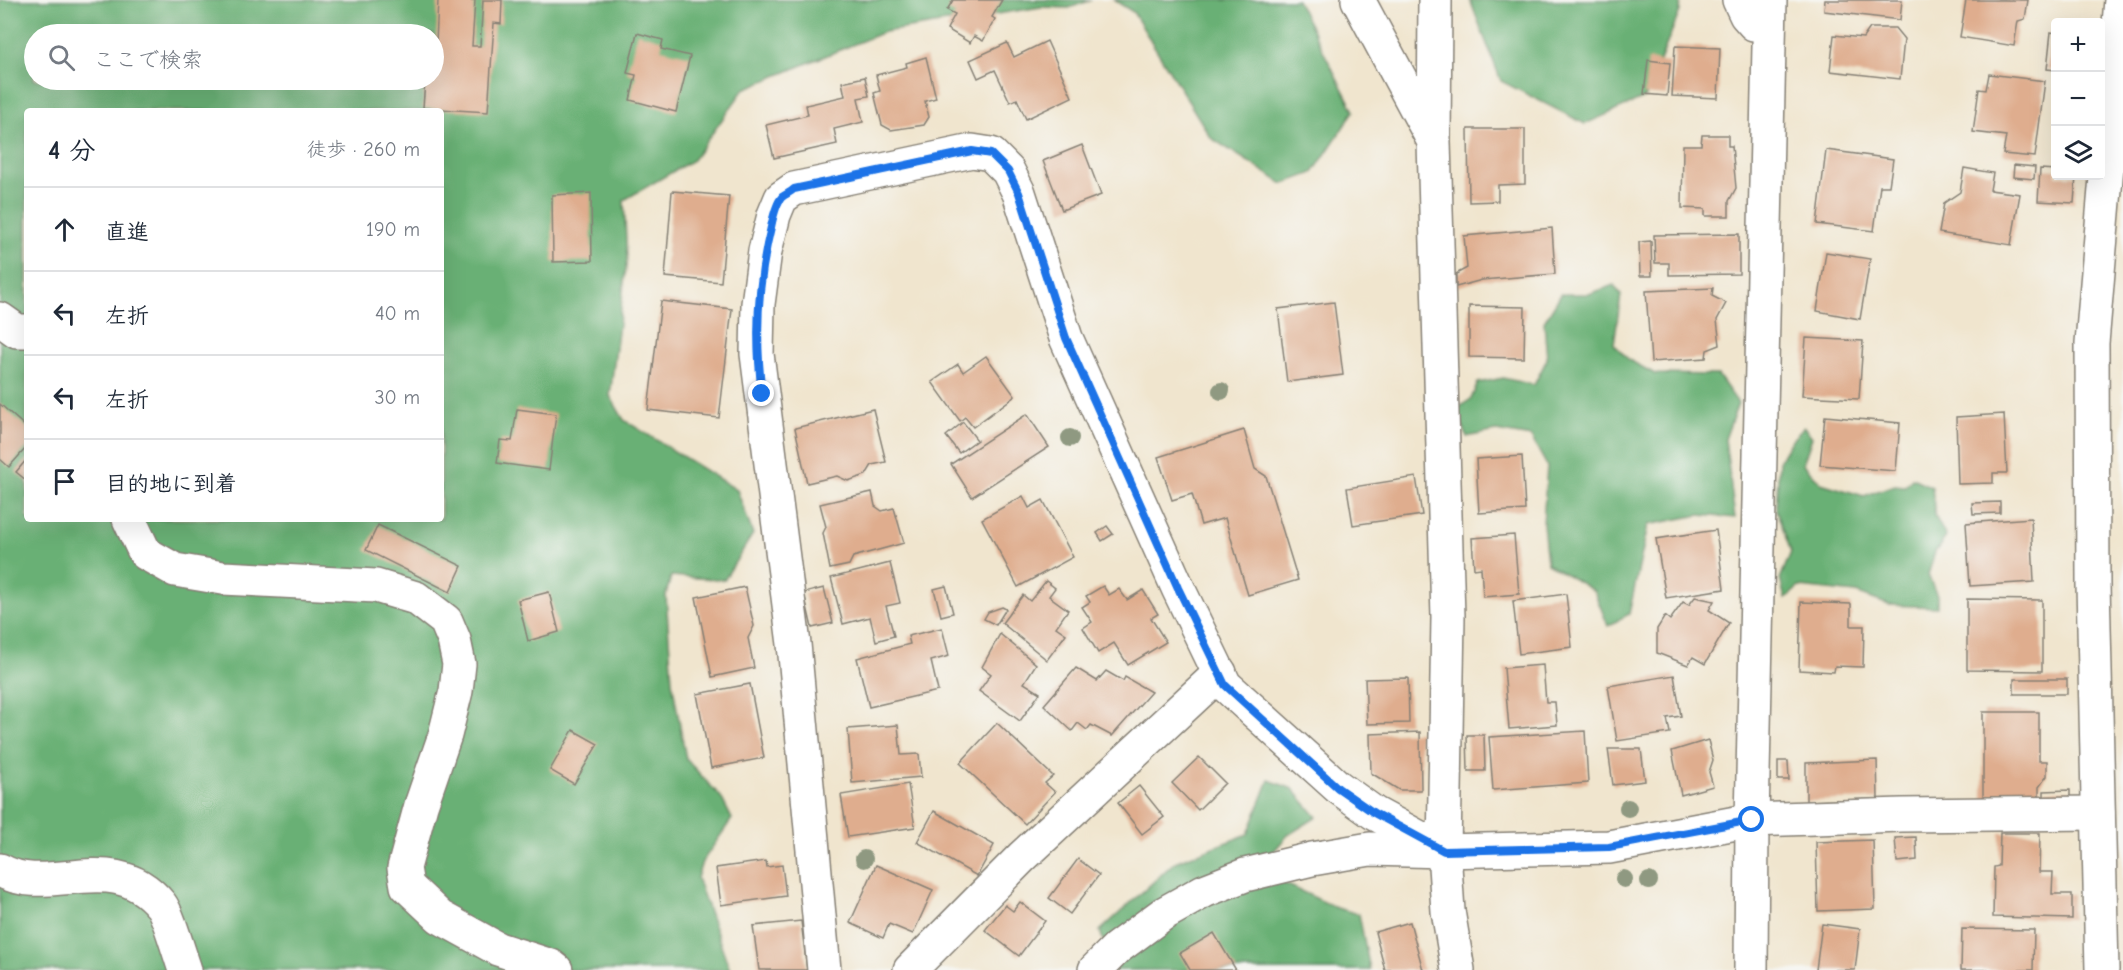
<!DOCTYPE html>
<html lang="ja">
<meta charset="utf-8">
<style>
:root{--surface:#fff;--page:#f2f2f3;--text:#1f2937;--muted:#747a83;--line:#e0e1e3}
body{margin:0;font-family:"Comic Neue","Klee One",sans-serif;background:var(--page);color:var(--text)}
.controls{position:absolute;right:18px;top:18px;display:grid;overflow:hidden;border-radius:6px;box-shadow:0 6px 24px #0002}
.controls button{width:54px;height:54px;display:grid;place-items:center;padding:0;border:0;border-bottom:2px solid var(--line);background:var(--surface);color:var(--text);font:30px sans-serif}
.stop{position:absolute;width:18px;height:18px;margin:-14px;border:4px solid #1a73e8;border-radius:50%;background:#fff}
.stop.end{background:#1a73e8;border-color:#fff;box-shadow:0 2px 6px #0008}
.list{margin:0;padding:0;list-style:none}
h2{display:flex;justify-content:space-between;align-items:center;height:78px;margin:0;padding:0 24px;font-size:26px}
h2 small{font-size:20px;font-weight:400;color:var(--muted)}
.list li{display:grid;grid-template-columns:39px 1fr auto;gap:18px;align-items:center;box-sizing:border-box;height:84px;padding:0 24px;border-top:2px solid var(--line)}
.list b{display:block;font-size:22px;white-space:nowrap}
.list em{font-size:20px;font-style:normal;color:var(--muted)}
.icon{flex:none;width:33px;height:33px;fill:none;stroke:currentColor;stroke-width:2;stroke-linecap:round;stroke-linejoin:round}
.map{position:relative;flex:none;width:2123px;height:970px;overflow:hidden}
.search{position:absolute;background:var(--surface);box-shadow:0 6px 24px #0002;left:24px;top:24px;width:420px;height:66px;display:flex;align-items:center;gap:15px;box-sizing:border-box;padding:0 21px;border-radius:33px;color:var(--muted);font-size:22px}
.panel{position:absolute;background:var(--surface);box-shadow:0 6px 24px #0002;left:24px;top:108px;width:420px;height:414px;border-radius:6px}
.map>svg:first-child{display:block}
.forest{fill:#69b075;stroke:#426648;stroke-width:1.5;fill-rule:evenodd}
.building{fill:#dfad8e}
.lines{fill:none;stroke-linecap:round;stroke-linejoin:round}
.minor-casing{stroke:#868075;stroke-width:36}
.minor{stroke:#fff;stroke-width:33}
.tree{fill:#8f9981}
.route{stroke:#1a73e8;stroke-width:8}
</style>
<div class="map">
<svg width="2123" height="970" viewBox="0 0 2123 970">
<rect width="100%" height="100%" fill="#f6f6f2"/>
<filter id="ink" filterUnits="userSpaceOnUse"><feTurbulence type="fractalNoise" baseFrequency=".0167" numOctaves="2"/><feDisplacementMap in="SourceGraphic" scale="12" xChannelSelector="R" yChannelSelector="G"/><feConvolveMatrix kernelMatrix="1 2 1 2 8 2 1 2 1" color-interpolation-filters="sRGB"/></filter>
<filter id="wash" filterUnits="userSpaceOnUse"><feTurbulence type="fractalNoise" baseFrequency=".008" numOctaves="4" result="noise"/><feDisplacementMap in="SourceGraphic" scale="24" xChannelSelector="R" yChannelSelector="G"/><feGaussianBlur stdDeviation="1.35" result="paint"/><feColorMatrix in="noise" values="0 0 0 0 0 0 0 0 0 0 0 0 0 0 0 0 0 1.4 0 .05"/><feComposite in="paint" operator="in"/></filter>
<g filter="url(#wash)">
<rect width="100%" height="100%" fill="#f0e5ce"/>
<g class="forest">
<path d="M0,0H1092L1069,8L1041,7L884,32L744,89L693,160L624,200L627,259L610,396L624,420L737,490L753,534L724,580L671,576L666,595L672,681L686,759L721,797L732,819L702,862L697,878L730,970H0ZM34,34H434V80H34ZM27,111H441V519H27Z"/>
<polygon points="1114,0 1297,0 1354,111 1313,173 1283,184 1211,138 1133,12"/>
<polygon points="1470,0 1681,0 1680,11 1645,98 1585,124 1501,81"/>
<polygon points="1614,285 1621,295 1614,344 1629,360 1655,374 1718,375 1738,403 1725,439 1735,518 1699,515 1648,525 1629,614 1608,626 1594,591 1547,563 1543,524 1547,466 1531,437 1496,431 1467,437 1456,409 1471,399 1478,383 1503,378 1534,385 1547,359 1544,322 1561,294 1589,294"/>
<polygon points="1804,427 1812,437 1803,464 1821,483 1864,496 1894,485 1905,486 1912,478 1932,487 1935,516 1946,537 1935,552 1928,575 1937,596 1937,607 1889,605 1856,593 1799,587 1785,599 1780,579 1791,552 1776,510 1779,461 1791,441"/>
<polygon points="1269,780 1293,789 1317,817 1288,835 1273,852 1275,879 1337,908 1359,914 1370,970 1113,970 1100,931 1175,862 1248,834"/>
</g>
<g id="blocks">
<g class="building">
<polygon points="438,0 475,0 472,46 480,46 483,0 502,0 501,24 494,23 488,112 423,108 425,80 434,80 434,43 436,43"/>
<polygon points="953,0 1002,0 992,17 995,19 983,41 974,36 970,43 947,29 955,14 947,10"/>
<polygon points="1825,0 1902,0 1900,20 1824,11"/>
<polygon points="1966,0 2028,0 2025,19 2018,21 2014,46 1960,37"/>
<polygon points="1870,28 1895,28 1904,39 1900,79 1830,71 1834,35 1863,38"/>
<polygon points="2051,32 2056,33 2056,70 2047,69"/>
<polygon points="637,33 663,40 661,49 690,56 676,112 630,100 636,75 627,73"/>
<polygon points="1047,41 1072,97 1026,119 1017,99 1010,102 995,70 978,78 970,60 1007,43 1014,57"/>
<polygon points="1675,46 1720,48 1718,98 1672,96"/>
<polygon points="926,57 936,98 925,101 929,117 924,125 891,130 882,125 874,93 880,91 876,75 907,67 906,63"/>
<polygon points="1648,60 1670,63 1667,96 1644,94"/>
<polygon points="1989,74 2045,81 2035,157 2003,154 2006,136 1973,132 1979,89 1986,90"/>
<polygon points="865,77 869,96 858,98 863,122 834,129 837,144 774,158 766,125 808,115 806,105 845,96 842,82"/>
<polygon points="1468,129 1525,129 1525,184 1498,185 1498,201 1469,202"/>
<polygon points="1702,135 1728,135 1728,146 1732,146 1736,188 1729,201 1729,216 1705,216 1705,209 1682,208 1683,145 1701,145"/>
<polygon points="1082,145 1101,195 1062,210 1043,161"/>
<polygon points="1826,150 1893,159 1889,186 1880,186 1874,231 1817,224"/>
<polygon points="2014,165 2035,167 2034,179 2013,177"/>
<polygon points="1964,168 1993,173 1990,190 2020,194 2011,245 1939,233 1944,203 1960,192"/>
<polygon points="2040,169 2056,170 2056,176 2076,176 2074,203 2038,201"/>
<polygon points="672,191 729,196 721,282 665,277"/>
<polygon points="591,193 592,261 553,262 552,195"/>
<polygon points="1552,228 1555,274 1482,280 1456,287 1456,274 1467,268 1464,236"/>
<polygon points="1739,234 1739,274 1669,275 1669,263 1655,263 1654,235"/>
<polygon points="1651,241 1652,276 1640,276 1639,242"/>
<polygon points="1826,252 1870,259 1860,319 1817,311"/>
<polygon points="1713,288 1712,296 1726,303 1717,320 1720,345 1707,350 1706,358 1651,362 1646,291"/>
<polygon points="661,301 732,309 719,418 648,410"/>
<polygon points="1334,302 1343,375 1287,382 1278,309"/>
<polygon points="1469,306 1525,307 1524,358 1469,357"/>
<polygon points="1806,338 1863,341 1859,399 1802,396"/>
<polygon points="986,356 1015,396 973,427 965,417 960,421 932,382 958,364 963,372"/>
<polygon points="0,404 27,428 27,447 9,467 0,459"/>
<polygon points="517,409 556,414 549,470 497,463 500,440 512,441"/>
<polygon points="873,409 886,462 872,465 866,475 848,481 837,476 807,483 795,428"/>
<polygon points="1027,414 1049,447 972,497 951,464"/>
<polygon points="2004,414 2007,473 1993,473 1993,483 1958,484 1956,417"/>
<polygon points="1825,416 1900,423 1896,471 1820,465"/>
<polygon points="963,422 977,440 959,453 946,436"/>
<polygon points="1244,430 1255,469 1266,476 1298,580 1248,595 1225,518 1201,525 1192,494 1172,500 1158,457"/>
<polygon points="1522,456 1525,510 1479,513 1476,459"/>
<polygon points="27,459 27,481 16,472"/>
<polygon points="1416,477 1422,515 1353,525 1347,488"/>
<polygon points="872,492 875,506 882,511 894,508 904,543 853,557 849,565 830,569 823,533 826,527 820,504"/>
<polygon points="1023,496 1029,508 1043,500 1073,557 1018,587 982,519"/>
<polygon points="2000,502 2000,513 1973,514 1972,503"/>
<polygon points="2031,518 2034,582 1970,586 1966,523"/>
<polygon points="378,525 462,566 450,592 366,550"/>
<polygon points="1107,526 1113,534 1102,541 1097,533"/>
<polygon points="1716,530 1724,589 1666,598 1656,539"/>
<polygon points="1514,535 1519,594 1483,597 1481,568 1474,569 1472,538"/>
<polygon points="890,563 900,603 886,606 894,636 876,641 870,617 843,624 831,578"/>
<polygon points="1046,581 1055,588 1049,596 1068,610 1056,627 1066,634 1047,660 1002,623 1023,595 1030,601"/>
<polygon points="946,586 953,613 941,616 934,589"/>
<polygon points="1103,586 1109,595 1119,589 1127,600 1143,590 1158,614 1151,618 1166,642 1128,665 1114,643 1098,653 1083,628 1092,622 1082,607 1090,602 1086,596"/>
<polygon points="745,587 754,626 748,638 754,668 712,677 696,597"/>
<polygon points="824,588 833,623 812,628 804,593"/>
<polygon points="549,592 559,632 528,641 518,600"/>
<polygon points="1566,594 1572,647 1519,654 1513,601"/>
<polygon points="1695,597 1714,601 1709,610 1729,623 1705,664 1693,657 1688,665 1657,653 1657,629 1665,616 1670,620 1683,602 1689,605"/>
<polygon points="1967,599 2042,600 2042,671 1967,670"/>
<polygon points="1801,602 1851,604 1851,626 1864,626 1863,667 1835,666 1834,672 1799,670"/>
<polygon points="1002,607 1006,609 996,625 984,619 988,612"/>
<polygon points="942,628 949,656 931,661 938,691 869,707 857,658 910,644 908,636"/>
<polygon points="1000,634 1036,664 1024,683 1040,693 1020,721 979,691 991,674 982,667"/>
<polygon points="1543,665 1546,702 1555,702 1557,725 1509,729 1504,668"/>
<polygon points="1076,668 1097,681 1106,671 1123,681 1125,677 1151,692 1112,736 1091,725 1087,730 1078,723 1072,731 1044,705"/>
<polygon points="1674,675 1681,716 1667,718 1670,733 1617,741 1608,686"/>
<polygon points="1408,678 1409,723 1367,724 1365,679"/>
<rect x="2014" y="679" width="53" height="15"/>
<polygon points="750,684 764,758 711,768 697,694"/>
<polygon points="1983,712 2039,712 2039,761 2047,761 2047,776 2039,787 2039,804 1983,804"/>
<polygon points="997,723 1053,776 1045,783 1055,792 1025,824 960,763"/>
<polygon points="898,725 901,755 919,754 921,777 852,783 848,729"/>
<polygon points="573,730 598,744 574,784 550,770"/>
<polygon points="1585,731 1588,783 1493,790 1489,737"/>
<polygon points="1420,732 1421,790 1399,790 1371,773 1370,734"/>
<polygon points="1467,735 1484,735 1485,771 1468,771"/>
<polygon points="1708,740 1713,760 1709,772 1713,786 1681,795 1672,751"/>
<polygon points="1608,749 1641,749 1645,781 1613,785"/>
<polygon points="1199,757 1225,783 1198,810 1172,783"/>
<polygon points="1877,760 1878,799 1806,801 1806,763"/>
<polygon points="1778,761 1788,761 1789,780 1778,780"/>
<polygon points="908,784 915,827 848,837 841,795"/>
<polygon points="1139,786 1164,817 1142,834 1118,803"/>
<polygon points="2070,790 2070,804 2044,805 2044,791"/>
<polygon points="934,811 994,845 977,876 917,842"/>
<polygon points="2000,833 2040,833 2039,872 2053,872 2052,894 2072,894 2072,919 1993,917 1994,867 1999,866"/>
<polygon points="1916,837 1917,860 1897,862 1895,838"/>
<polygon points="1873,840 1875,909 1818,911 1816,842"/>
<polygon points="1078,859 1099,875 1070,914 1049,898"/>
<polygon points="766,861 767,867 782,865 786,896 721,905 716,868"/>
<polygon points="876,865 933,890 913,934 889,924 883,938 850,923"/>
<polygon points="1020,902 1045,921 1019,956 985,930 1005,905 1013,911"/>
<polygon points="801,921 807,970 759,970 753,926"/>
<polygon points="1410,922 1423,970 1385,970 1375,932"/>
<polygon points="1822,924 1860,929 1855,970 1816,970"/>
<polygon points="1962,929 2034,930 2033,970 1961,970"/>
<polygon points="1214,933 1236,970 1190,970 1180,953"/>
</g>
</g>
</g>
<g filter="url(#ink)">
<use href="#blocks" fill-opacity="0" stroke="#868075" stroke-width="1.5"/>
<g class="lines">
<g class="minor-casing">
<g id="minor">
<polyline points="1358,0 1432,138"/>
<polyline points="1435,0 1434,142 1448,617 1444,851 1448,911 1458,970"/>
<polyline points="1739,0 1746,15 1754,24 1769,25"/>
<polyline points="0,319 17,331 27,331"/>
<polyline points="129,519 145,553 175,570 223,578 376,586 416,598 446,621 454,640 459,664 456,691 445,735 421,805 404,868 407,886 440,917 498,949 551,966 556,970"/>
<path d="M0,870C49,899 113,846 161,905C168,914 180,956 185,970"/>
<polyline points="824,970 794,644 757,354 758,304 765,251 774,215 781,198 794,189 972,151 991,154 1008,171 1019,193 1066,338 1178,588 1225,685 1338,787 1374,813 1444,851"/>
<polyline points="910,970 1022,857 1220,673"/>
<polyline points="1095,970 1117,948 1163,914 1204,891 1245,875 1312,859 1370,849 1444,851 1609,847 1752,820 1902,815 2098,813"/>
<polyline points="1751,970 1752,820 1770,0"/>
<polyline points="2102,970 2093,584 2092,343 2121,0"/>
</g>
</g>
<use href="#minor" class="minor"/>
</g>
<g class="tree">
<circle cx="1221" cy="391" r="9"/>
<circle cx="1070" cy="438" r="9"/>
<circle cx="1628" cy="808" r="9"/>
<circle cx="864" cy="859" r="9"/>
<circle cx="1624" cy="879" r="9"/>
<circle cx="1649" cy="881" r="9"/>
</g>
</g>
<g class="lines" filter="url(#ink)">
<path class="route" d="M762,394C755,338 757,283 771,227C773,218 776,203 782,197C786,194 791,192 794,189L972,151L991,154L1008,171L1019,193L1066,338L1178,588L1225,685L1338,788L1374,813L1444,851L1609,847L1752,820"/>
</g>
</svg>
<div class="controls">
<button>+</button>
<button>−</button>
<button><svg class="icon" aria-label="layers" viewBox="0 0 24 24"><path d="M12 4l9 5-9 5-9-5zM3 14l9 5 9-5"/></svg></button>
</div>
<div class="stop" style="left:1752px;top:820px"></div>
<div class="stop end" style="left:762px;top:394px"></div>
<div class="search"><svg class="icon" aria-label="search" viewBox="0 0 24 24"><circle cx="10" cy="10" r="6"/><path d="M15 15l6 6"/></svg>ここで検索</div>
<section class="panel">
<h2>4 分<small>徒歩 · 260 m</small></h2>
<ul class="list">
<li><svg class="icon" aria-label="ahead" viewBox="0 0 24 24"><path d="M12 20V5M6 11l6-6 6 6"/></svg><div><b>直進</b></div><em>190 m</em></li>
<li><svg class="icon" aria-label="left" viewBox="0 0 24 24"><path d="M17 20v-9H6M10 6l-5 5 5 5"/></svg><div><b>左折</b></div><em>40 m</em></li>
<li><svg class="icon" aria-label="left" viewBox="0 0 24 24"><path d="M17 20v-9H6M10 6l-5 5 5 5"/></svg><div><b>左折</b></div><em>30 m</em></li>
<li><svg class="icon" aria-label="arrive" viewBox="0 0 24 24"><path d="M6 21V4h12l-3 4 3 4H6"/></svg><div><b>目的地に到着</b></div></li>
</ul>
</section>
</div>
